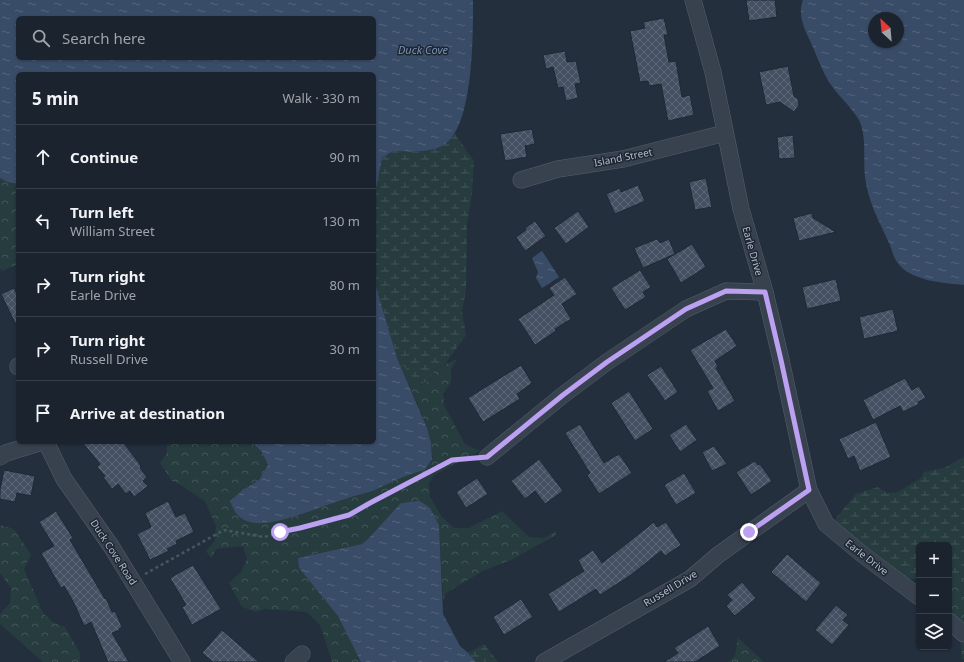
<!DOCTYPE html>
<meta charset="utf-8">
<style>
:root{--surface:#1b232e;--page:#282f3a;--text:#f1f3f6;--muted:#a0a4aa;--line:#39404a}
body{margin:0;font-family:"Noto Sans",sans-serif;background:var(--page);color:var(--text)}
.controls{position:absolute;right:12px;bottom:12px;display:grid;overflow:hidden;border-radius:6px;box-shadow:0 1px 3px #0004}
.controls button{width:36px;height:36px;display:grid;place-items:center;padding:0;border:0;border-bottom:1px solid var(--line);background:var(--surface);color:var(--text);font:20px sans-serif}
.compass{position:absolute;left:868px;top:12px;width:36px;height:36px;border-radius:50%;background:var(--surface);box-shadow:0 1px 3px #0004;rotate:334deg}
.stop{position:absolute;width:12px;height:12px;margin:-9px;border:3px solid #bca0f2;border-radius:50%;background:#fff}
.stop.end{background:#bca0f2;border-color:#fff;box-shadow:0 1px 4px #0008}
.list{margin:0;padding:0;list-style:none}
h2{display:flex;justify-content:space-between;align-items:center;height:52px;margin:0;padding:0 16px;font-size:17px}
h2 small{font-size:13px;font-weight:400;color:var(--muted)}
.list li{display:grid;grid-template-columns:26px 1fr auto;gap:12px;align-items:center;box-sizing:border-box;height:64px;padding:0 16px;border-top:1px solid var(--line)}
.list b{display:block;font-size:15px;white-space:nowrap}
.list p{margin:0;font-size:13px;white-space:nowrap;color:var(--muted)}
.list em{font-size:13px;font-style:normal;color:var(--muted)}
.icon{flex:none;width:22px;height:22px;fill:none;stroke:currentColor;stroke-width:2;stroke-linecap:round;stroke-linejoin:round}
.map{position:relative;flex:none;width:964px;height:662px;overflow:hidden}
.search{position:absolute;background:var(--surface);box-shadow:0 1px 3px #0004;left:16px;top:16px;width:360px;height:44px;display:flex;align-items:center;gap:10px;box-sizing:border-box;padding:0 14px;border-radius:6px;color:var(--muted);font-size:15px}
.panel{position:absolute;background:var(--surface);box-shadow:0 1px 3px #0004;left:16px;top:72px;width:360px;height:372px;border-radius:6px}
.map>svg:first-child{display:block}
.forest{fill:url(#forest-crowns)}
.wetland{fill:url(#wetland-marsh)}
.water{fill:url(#water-ripples);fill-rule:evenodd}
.building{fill:url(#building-cross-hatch);stroke:#1f2835}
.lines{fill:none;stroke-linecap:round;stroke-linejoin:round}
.street-casing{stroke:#565f6c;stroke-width:17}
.path{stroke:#44595c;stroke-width:2.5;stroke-dasharray:3 3;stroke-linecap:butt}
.street{stroke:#38414e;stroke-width:16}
.route{stroke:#bca0f2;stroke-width:5}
.labels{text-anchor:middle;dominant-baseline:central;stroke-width:3;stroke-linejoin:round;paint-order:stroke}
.street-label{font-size:10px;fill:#b4bcc9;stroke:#1d2633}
.water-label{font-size:11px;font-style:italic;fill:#7c92b1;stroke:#1d2633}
</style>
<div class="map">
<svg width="964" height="662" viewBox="0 0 964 662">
<defs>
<pattern id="forest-crowns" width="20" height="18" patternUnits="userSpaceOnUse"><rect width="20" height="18" fill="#263c3f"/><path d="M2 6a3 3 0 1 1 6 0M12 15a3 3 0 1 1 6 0" fill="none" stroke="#435659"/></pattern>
<pattern id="wetland-marsh" width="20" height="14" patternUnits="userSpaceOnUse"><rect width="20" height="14" fill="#263c3f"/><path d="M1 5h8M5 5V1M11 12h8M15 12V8" fill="none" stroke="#435659"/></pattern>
<pattern id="water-ripples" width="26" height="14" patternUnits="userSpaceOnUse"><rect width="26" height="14" fill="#394c67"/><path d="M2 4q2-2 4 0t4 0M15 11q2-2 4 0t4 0" fill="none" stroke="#53647b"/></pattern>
<pattern id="building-cross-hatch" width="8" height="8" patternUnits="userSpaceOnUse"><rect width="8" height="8" fill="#455162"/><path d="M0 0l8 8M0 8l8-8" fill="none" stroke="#5d6877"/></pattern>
</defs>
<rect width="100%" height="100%" fill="#242f3e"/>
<g class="forest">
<polygon points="0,178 7,182 18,184 18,264 2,271 0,268"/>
<path d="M397,358L420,385L430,380L435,369L457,359L451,369V382L443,394L444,405L465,444L480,451L434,475L429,483L430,497L442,517L454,528H469L502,511L529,537L544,538L556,531V535L513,559L483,571L446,593L443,601L439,525L369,538L362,544L298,558L299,568L338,616L361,662H331V658L320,625L307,612L265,609L256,612L242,607L229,583L241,572L247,559L243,546L216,549L211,558L206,551L215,540L216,526L205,501L176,482L172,481L160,463L167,453V442H252L262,452L268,465L259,480L243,490L284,519L300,515L347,498L363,494L410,473L425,470C427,467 431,462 432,459C436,438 406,379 397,358Z"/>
<polygon points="0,525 14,529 31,555 24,569 43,613 54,623 65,627 80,653 80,662 43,662 0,624 0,614 10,603 11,588 0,573"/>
<polygon points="949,580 964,580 964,659 962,659 959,630 949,622"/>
<polygon points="738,638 764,662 728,662 735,656"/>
</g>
<g class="wetland">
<path d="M455,134L474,161L472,194L467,223L466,290L462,311L466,335L445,364L435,369L430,380L419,385L397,358L374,280V200L382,158L393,151C407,152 432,153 444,145C448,142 452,137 455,134Z"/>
<polygon points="964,457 964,580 949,580 949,545 919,545 919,579 901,579 832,523 856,494 878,487 887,493 898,492 921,478 924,472 944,468"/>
<polygon points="484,644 498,662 476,662 467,652 472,651"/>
</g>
<g class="water">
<path d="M0,0H473C473,33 474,126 444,145C431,153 407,152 393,151L382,158L374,200V74H18V184L7,182L0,178ZM18,18H374V58H18Z"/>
<path d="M803,0H964V285C944,283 909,281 897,262C894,258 892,251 890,245C880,223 868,202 865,177C863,158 867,137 859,120C851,106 838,96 829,82C823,72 819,62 815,52C808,35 796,18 803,0ZM874,18H898V42H874Z"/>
<polygon points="542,251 559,277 542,288 536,278 538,272 532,258"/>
<path d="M374,280L397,358L427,428L431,443L432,459L425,470C407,474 394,481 377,489C366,494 355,495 345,499C322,506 273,528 250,522C238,519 234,511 230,501L243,490L259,480L268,465L262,452L252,442H374Z"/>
<polygon points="420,501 430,508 439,525 443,614 460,646 467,652 476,662 361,662 338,616 299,568 298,558 362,544 369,538 401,503"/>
</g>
<g class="building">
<polygon points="746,0 775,0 777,17 749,21"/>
<polygon points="664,18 668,35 664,35 669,62 676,61 682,97 690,95 694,115 668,121 661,84 649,86 648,81 640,82 630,31 645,28 643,22"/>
<polygon points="565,51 567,62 576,61 581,83 575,84 578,98 566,101 563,87 558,88 553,67 546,69 543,55"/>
<polygon points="788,66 794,96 798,99 799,105 794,112 780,102 766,105 759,72"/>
<polygon points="532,129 535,144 525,146 527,157 505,161 500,134"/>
<polygon points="793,135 795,158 779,159 777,137"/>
<polygon points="706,178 712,207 695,210 689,182"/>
<polygon points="638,185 645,201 615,214 606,194 620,188 621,192"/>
<polygon points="578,211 589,227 566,244 554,228"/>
<polygon points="812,213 813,218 836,232 799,241 793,218"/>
<polygon points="535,221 546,236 525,251 516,237 526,230 525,228"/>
<polygon points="657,239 660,243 669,239 675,254 643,268 634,248"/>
<polygon points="692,244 706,267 681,283 667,259"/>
<polygon points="640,270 651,287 643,292 646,297 625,310 611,288"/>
<polygon points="565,277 577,294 562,304 571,319 555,329 556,331 535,345 518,319 554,295 549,288"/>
<polygon points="836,279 841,301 807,309 802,287"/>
<polygon points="14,288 18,296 18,329 1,294"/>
<polygon points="893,309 898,331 864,339 859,317"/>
<polygon points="726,329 737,346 715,361 718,367 716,368 735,401 718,411 707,391 713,388 690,350"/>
<polygon points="521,365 532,383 517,394 520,399 483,422 468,398"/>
<polygon points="661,366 678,392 665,401 647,375"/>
<polygon points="905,378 912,390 919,386 926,398 918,402 919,404 903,412 900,406 873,420 863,400"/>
<polygon points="629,391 653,429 635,441 611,403"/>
<polygon points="876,422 891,457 860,471 854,456 848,459 839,439"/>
<polygon points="580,424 604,463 619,454 632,473 599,494 587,475 590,473 565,433"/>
<polygon points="686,424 697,440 680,452 669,435"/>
<polygon points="82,442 123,442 141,466 140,468 147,477 143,481 148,486 134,497 130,491 126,494 118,484 112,489 103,477 105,476 97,467 100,464"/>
<polygon points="714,446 727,464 712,471 702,452"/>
<polygon points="539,459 563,491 545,504 535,491 525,499 511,481"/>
<polygon points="755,461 758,465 760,464 772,481 751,495 736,472"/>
<polygon points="4,470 35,476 31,496 17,493 15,502 0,499 0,490"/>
<polygon points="684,473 696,493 676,505 664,485"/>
<polygon points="477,478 488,494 466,508 456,492"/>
<polygon points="168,501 176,517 185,513 194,532 176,541 177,544 167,549 169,551 150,560 137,534 151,527 145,513"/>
<polygon points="56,511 73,538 70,540 105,599 106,598 112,612 115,611 122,627 119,629 120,630 112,633 129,662 108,662 91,622 84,626 74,603 64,586 61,588 41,553 54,546 39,522"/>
<polygon points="654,522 657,527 666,522 681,545 665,556 661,551 631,575 600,595 596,589 559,612 548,594 584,571 578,560 593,550 602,563"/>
<polygon points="787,554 821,583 806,602 771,572"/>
<polygon points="193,565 221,609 192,625 182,607 186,605 170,578"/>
<polygon points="742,582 756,598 735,616 726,606 732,600 727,595"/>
<polygon points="521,599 533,617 504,635 493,617"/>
<polygon points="836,605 848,615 843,620 849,625 832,645 815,630"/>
<polygon points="708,626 720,646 695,662 664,662 678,653 674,648"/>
<polygon points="222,630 259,662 213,662 202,653"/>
</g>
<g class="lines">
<g class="street-casing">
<g id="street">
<polyline points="693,0 713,72 741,209 765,292 781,360 809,490 826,524 862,554 919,597"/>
<polyline points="521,180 558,169 623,159 725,133"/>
<polyline points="18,366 18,367"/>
<polyline points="46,442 64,479 111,546 182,662"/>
<polyline points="0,457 6,453 42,442"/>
<polyline points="487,457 563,395 607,362 686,309 726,291 765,292"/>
<polyline points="949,621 964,634"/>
<polyline points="293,662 302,654"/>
<polyline points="544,662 690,579 718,555 809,490"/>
</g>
</g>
<polyline class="path" points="145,574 224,530 264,537 329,521 349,515 370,503 452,460 471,458"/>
<use href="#street" class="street"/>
</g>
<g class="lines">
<polyline class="route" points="280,532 300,528 349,515 370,503 452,460 487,457 563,395 607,362 686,309 726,291 765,292 781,360 809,490 749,532"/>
</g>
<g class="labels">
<g class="street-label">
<text transform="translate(623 157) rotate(-11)">Island Street</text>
<text transform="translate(753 251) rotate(74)">Earle Drive</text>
<text transform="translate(114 552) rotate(57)">Duck Cove Road</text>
<text transform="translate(867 557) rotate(38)">Earle Drive</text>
<text transform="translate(670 588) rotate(-31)">Russell Drive</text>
</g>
<g class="water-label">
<text x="423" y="49">Duck Cove</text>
</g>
</g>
</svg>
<div class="controls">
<button>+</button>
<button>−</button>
<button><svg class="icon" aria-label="layers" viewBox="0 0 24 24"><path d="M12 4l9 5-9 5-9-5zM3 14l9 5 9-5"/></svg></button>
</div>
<svg class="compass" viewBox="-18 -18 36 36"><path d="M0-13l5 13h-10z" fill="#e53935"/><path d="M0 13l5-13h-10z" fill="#a0a4aa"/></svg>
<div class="stop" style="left:280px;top:532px"></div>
<div class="stop end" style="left:749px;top:532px"></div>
<div class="search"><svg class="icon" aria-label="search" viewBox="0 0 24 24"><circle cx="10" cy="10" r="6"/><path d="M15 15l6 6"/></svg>Search here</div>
<section class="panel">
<h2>5 min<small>Walk · 330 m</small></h2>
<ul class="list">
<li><svg class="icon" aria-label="ahead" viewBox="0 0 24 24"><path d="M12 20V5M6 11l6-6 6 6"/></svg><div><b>Continue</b></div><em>90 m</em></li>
<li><svg class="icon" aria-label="left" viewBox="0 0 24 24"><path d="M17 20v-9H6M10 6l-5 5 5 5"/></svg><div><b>Turn left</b><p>William Street</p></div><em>130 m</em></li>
<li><svg class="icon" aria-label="right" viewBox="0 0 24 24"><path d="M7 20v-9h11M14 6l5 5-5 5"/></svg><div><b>Turn right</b><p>Earle Drive</p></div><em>80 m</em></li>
<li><svg class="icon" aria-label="right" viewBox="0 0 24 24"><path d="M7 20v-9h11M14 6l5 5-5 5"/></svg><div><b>Turn right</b><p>Russell Drive</p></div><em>30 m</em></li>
<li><svg class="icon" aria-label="arrive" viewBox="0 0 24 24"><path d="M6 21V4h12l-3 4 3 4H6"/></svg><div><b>Arrive at destination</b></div></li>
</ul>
</section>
</div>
